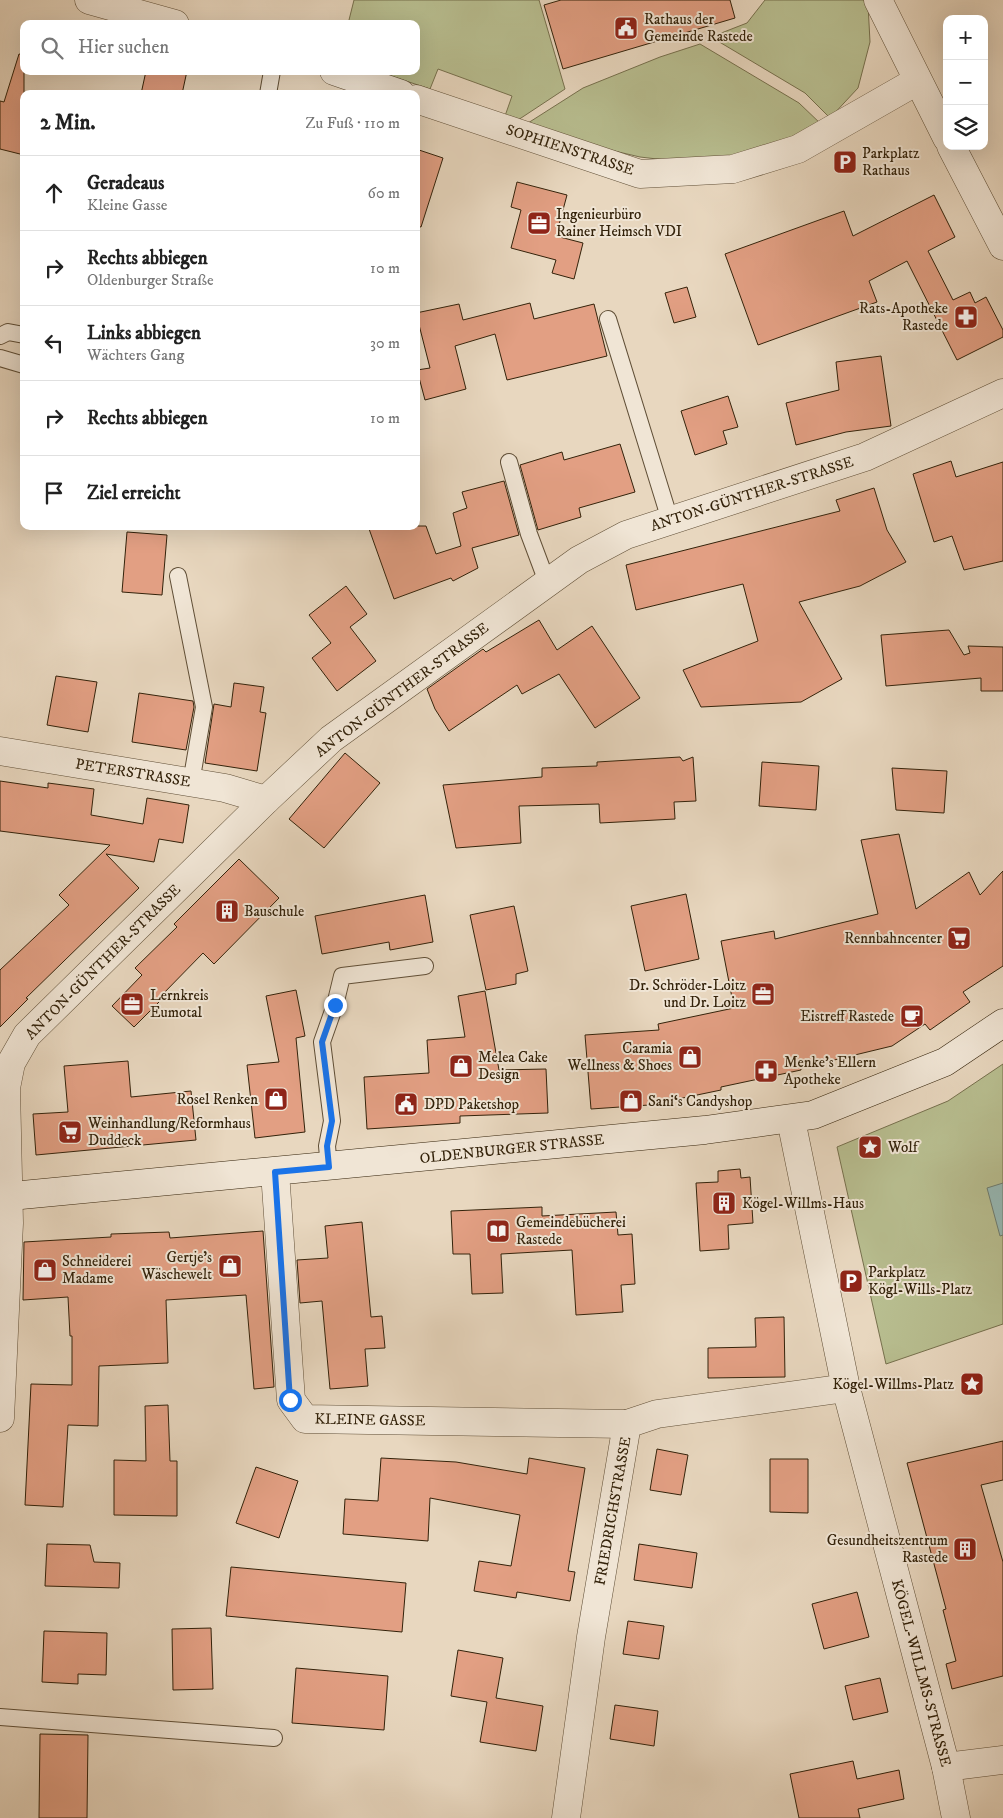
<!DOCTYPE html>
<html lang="de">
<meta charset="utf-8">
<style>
:root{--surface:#fff;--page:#f6f6f6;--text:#222;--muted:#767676;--line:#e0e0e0}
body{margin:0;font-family:"IM FELL DW Pica",serif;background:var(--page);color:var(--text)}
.controls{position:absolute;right:15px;top:15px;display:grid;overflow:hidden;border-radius:10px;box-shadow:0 5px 20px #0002}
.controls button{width:45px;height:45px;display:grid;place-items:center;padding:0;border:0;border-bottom:1px solid var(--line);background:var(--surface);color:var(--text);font:25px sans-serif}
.stop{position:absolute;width:15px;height:15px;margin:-11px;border:4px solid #1a73e8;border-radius:50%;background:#fff}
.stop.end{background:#1a73e8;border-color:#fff;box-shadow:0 1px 5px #0008}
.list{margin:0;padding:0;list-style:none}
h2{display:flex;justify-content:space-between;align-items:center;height:65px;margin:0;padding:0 20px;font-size:21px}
h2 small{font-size:16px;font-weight:400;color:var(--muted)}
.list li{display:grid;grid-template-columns:32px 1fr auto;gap:15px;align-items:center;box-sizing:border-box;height:75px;padding:0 20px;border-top:1px solid var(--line)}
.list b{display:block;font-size:19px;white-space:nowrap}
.list p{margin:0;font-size:16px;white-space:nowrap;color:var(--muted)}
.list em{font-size:16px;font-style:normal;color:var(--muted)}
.icon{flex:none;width:28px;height:28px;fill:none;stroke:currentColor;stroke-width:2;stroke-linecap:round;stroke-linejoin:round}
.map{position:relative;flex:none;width:1003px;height:1818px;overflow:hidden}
.search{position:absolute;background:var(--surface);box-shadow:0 5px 20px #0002;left:20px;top:20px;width:400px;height:55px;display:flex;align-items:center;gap:12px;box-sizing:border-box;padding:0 18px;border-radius:10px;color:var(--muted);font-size:19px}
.panel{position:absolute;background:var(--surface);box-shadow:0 5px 20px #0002;left:20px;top:90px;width:400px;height:440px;border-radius:10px}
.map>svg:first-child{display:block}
.green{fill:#b8be90;stroke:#76704d}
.water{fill:#97b9b5;stroke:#6f7d71}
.building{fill:#e29f83;stroke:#33220a}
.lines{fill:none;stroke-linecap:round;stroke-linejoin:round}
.lane-casing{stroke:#604f37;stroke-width:18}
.street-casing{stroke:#604f37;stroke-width:29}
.secondary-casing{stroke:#33220a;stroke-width:29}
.lane{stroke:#f0e5d5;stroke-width:16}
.street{stroke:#f0e5d5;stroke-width:28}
.secondary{stroke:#f0e5d5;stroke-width:28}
.route{stroke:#1a73e8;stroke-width:6}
.labels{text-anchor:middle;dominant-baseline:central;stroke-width:4;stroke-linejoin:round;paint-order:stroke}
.poi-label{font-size:15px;fill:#33220a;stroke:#f0e5d5;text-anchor:start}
.street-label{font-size:15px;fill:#33220a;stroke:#f0e5d5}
</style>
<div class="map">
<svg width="1003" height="1818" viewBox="0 0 1003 1818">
<rect width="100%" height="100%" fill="#e8d7bf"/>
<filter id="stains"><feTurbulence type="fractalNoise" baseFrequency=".004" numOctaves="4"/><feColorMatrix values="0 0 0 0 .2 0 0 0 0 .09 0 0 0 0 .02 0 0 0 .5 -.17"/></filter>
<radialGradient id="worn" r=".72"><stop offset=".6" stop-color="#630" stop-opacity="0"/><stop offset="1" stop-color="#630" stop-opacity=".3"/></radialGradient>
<g class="green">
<polygon points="354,0 539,0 565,89 518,120 505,116 512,96 438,69 430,89 376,71 416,71 416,24 348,24"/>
<polygon points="765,0 866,0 868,4 870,42 858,88 830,118 805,93 711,37 747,23"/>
<polygon points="700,44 799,103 822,125 761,153 691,163 640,157 606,149 528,123 583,88 660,57"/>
<polygon points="1003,1064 1003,1324 886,1364 837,1147 948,1101"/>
</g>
<polygon class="water" points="1003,1183 1003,1235 1000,1236 987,1188"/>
<g class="building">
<polygon points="561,0 730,0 735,18 563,69 544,5"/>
<polygon points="19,54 24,55 24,155 0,149 0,101 4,102"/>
<polygon points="146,71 187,71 182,94 141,94"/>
<polygon points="416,149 443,158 421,227 416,226"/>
<polygon points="517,182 567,195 556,236 583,243 574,279 552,273 556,260 511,248 521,210 511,207"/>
<polygon points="934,195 955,237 928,251 953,300 970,292 975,303 986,297 1003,330 1003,337 957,360 907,261 869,281 877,302 758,345 725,254 844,211 853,236"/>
<polygon points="687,287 696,317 674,323 665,293"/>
<polygon points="530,303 534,319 594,304 607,356 507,380 495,334 455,346 466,389 425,400 417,370 430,368 416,313 459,304 463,320"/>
<polygon points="881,356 891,426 846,432 796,445 786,403 839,390 836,362"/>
<polygon points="728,396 738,427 723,431 727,444 695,455 681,411"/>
<polygon points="620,444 635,492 579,508 581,517 538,530 520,465 562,452 564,460"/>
<polygon points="951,461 956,477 1003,462 1003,561 964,570 952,536 934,542 913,474"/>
<polygon points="504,481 519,535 472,548 478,568 453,581 451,578 394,599 368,526 426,526 436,554 461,546 453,513 467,508 462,492"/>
<polygon points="874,488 887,530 906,562 860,586 799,602 842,679 801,702 701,707 683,670 758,641 743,584 636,610 626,565 840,511 836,500"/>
<polygon points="127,532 167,535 162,595 122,592"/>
<polygon points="346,586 367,614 350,627 376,661 337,691 312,658 331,643 309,615"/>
<polygon points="539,620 557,650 592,626 640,698 595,728 559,674 522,694 517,685 449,731 435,709 427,689 483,649 486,652"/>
<polygon points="949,630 964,655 970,653 968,646 1003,647 1003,691 981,691 981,678 886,686 881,635"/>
<polygon points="56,676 97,682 88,732 47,725"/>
<polygon points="234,683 264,687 260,712 266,713 257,771 205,763 214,704 231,707"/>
<polygon points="139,693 193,701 194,707 186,750 132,742"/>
<polygon points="345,753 380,783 324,848 289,819"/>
<polygon points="680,757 683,761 693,757 696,801 674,802 675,819 600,823 599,804 519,806 521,843 456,848 443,785 542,777 542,768 597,766 597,762"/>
<polygon points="762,762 819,766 816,810 759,806"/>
<polygon points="892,768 947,771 944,813 896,810"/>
<polygon points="0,781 48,788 48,783 94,789 91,815 143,824 147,798 189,805 183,843 159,839 154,862 106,854 139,888 26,998 28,999 0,1027 0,970 69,905 59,895 110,845 0,831"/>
<polygon points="899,834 916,909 969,872 980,895 1003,871 1003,966 963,992 970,1002 930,1030 925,1024 892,1046 801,1068 801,1070 721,1087 721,1090 649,1105 591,1109 585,1035 659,1030 658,1024 734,1008 721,941 774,931 775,939 878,914 861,840"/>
<polygon points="239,859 279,898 214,964 203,953 160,997 162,999 134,1027 112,1006 142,975 135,968 177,927 174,924"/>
<polygon points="686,894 699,959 645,971 631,906"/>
<polygon points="425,895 433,942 390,950 389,942 322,954 315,916"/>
<polygon points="514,906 528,971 516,974 516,984 486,990 470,915"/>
<polygon points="296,990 305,1036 296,1038 305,1132 255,1138 247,1065 279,1062 266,996"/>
<polygon points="485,991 499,1070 546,1069 548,1113 460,1116 460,1123 367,1129 364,1077 429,1073 427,1040 465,1037 458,996"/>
<polygon points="128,1061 131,1097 191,1091 196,1140 36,1155 33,1114 68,1112 64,1066"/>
<polygon points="740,1169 741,1178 750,1177 753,1223 728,1225 729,1249 700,1251 696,1183 718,1182 718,1171"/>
<polygon points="542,1207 542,1216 616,1212 618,1235 632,1234 635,1284 621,1285 623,1312 576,1315 572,1250 501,1254 503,1293 472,1294 470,1254 453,1254 451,1211"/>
<polygon points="362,1222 371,1317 382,1316 385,1348 365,1349 368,1386 330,1389 322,1301 300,1303 297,1260 328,1258 325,1226"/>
<polygon points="263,1231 274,1387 254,1389 246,1295 166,1300 168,1363 99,1366 98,1426 68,1425 63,1507 25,1505 31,1384 72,1385 72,1336 70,1336 68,1297 23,1300 24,1242 111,1237 111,1234 169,1232 170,1238"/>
<polygon points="784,1317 785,1377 708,1378 708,1348 756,1347 755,1318"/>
<polygon points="168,1405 170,1461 177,1461 177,1516 114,1515 114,1460 146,1461 145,1406"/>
<polygon points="1003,1441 1003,1480 981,1485 1003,1562 1003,1676 952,1689 946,1664 956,1661 943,1610 946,1609 907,1463"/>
<polygon points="657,1449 688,1455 681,1495 650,1490"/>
<polygon points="381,1458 456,1462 527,1474 529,1458 585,1468 568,1571 575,1572 570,1601 517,1592 516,1598 474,1591 479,1561 511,1566 520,1515 430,1498 428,1541 343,1534 345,1499 378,1501"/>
<polygon points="770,1459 808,1459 808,1513 770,1512"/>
<polygon points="256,1467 298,1481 279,1538 236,1523"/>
<polygon points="47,1544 90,1545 94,1562 120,1563 119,1588 45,1586"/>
<polygon points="639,1544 697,1553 692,1588 634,1580"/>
<polygon points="231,1567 406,1583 402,1632 226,1616"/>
<polygon points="857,1592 869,1637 824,1649 812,1604"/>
<polygon points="628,1621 664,1626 659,1659 623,1654"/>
<polygon points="211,1628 213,1689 173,1690 172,1629"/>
<polygon points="44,1631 107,1633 106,1675 78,1674 78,1684 42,1682"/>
<polygon points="458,1650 503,1658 496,1698 543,1706 536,1751 480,1742 487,1702 451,1696"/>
<polygon points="296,1668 388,1676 384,1730 292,1723"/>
<polygon points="880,1678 888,1712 853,1720 845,1686"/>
<polygon points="615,1705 658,1711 654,1746 610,1739"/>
<polygon points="40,1734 88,1735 87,1818 39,1818"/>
<polygon points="853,1761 857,1779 899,1770 904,1799 858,1809 860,1818 799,1818 790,1774"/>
</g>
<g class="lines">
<g class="lane-casing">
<g id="lane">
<polyline points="268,94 272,71"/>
<polyline points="608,319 670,520"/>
<polyline points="0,336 8,332 24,335"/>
<polyline points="0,358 24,365"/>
<polyline points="509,462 529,534 547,582"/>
<polyline points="178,576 204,707 191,783"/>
<polyline points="329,1167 327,1146 332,1121 322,1042 335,1005 342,976 425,966"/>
<polyline points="0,1717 274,1738"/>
</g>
</g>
<g class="street-casing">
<g id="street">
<polyline points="89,0 175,24"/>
<polyline points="878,0 947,138"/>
<polyline points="334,71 401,94"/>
<polyline points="416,99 640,174 733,169 798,149 917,81"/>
<polyline points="951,146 1003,246"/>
<polyline points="0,751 225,788 266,800"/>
<polyline points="791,1120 846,1388 946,1767 956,1818"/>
<polyline points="275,1172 291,1400 305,1419 627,1424"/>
<polyline points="0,1418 9,1223 6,1088 11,1063 27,1035 266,800 331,739 579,560 626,535 865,457 1003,393"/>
<polyline points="946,1767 1003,1760"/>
<polyline points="566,1818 591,1637 627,1424 657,1414 846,1388"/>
</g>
</g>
<g class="secondary-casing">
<polyline id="secondary" points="0,1197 705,1130 813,1115 945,1062 1003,1023"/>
</g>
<use href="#lane" class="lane"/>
<use href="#street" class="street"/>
<use href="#secondary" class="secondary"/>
</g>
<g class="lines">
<polyline class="route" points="290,1400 275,1172 329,1167 327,1146 332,1121 322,1042 335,1005"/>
</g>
<defs>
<g id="civic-square" transform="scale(1.25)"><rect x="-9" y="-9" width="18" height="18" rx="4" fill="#8f2418" stroke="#f0e5d5"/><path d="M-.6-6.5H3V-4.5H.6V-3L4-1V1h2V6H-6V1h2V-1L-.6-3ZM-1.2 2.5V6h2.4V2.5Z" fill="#fff"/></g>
<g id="parking-square" transform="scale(1.25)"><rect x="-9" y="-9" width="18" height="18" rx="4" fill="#8f2418" stroke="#f0e5d5"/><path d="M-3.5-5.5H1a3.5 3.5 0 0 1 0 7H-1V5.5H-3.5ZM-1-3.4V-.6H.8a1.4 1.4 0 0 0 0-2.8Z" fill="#fff"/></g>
<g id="office-square" transform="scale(1.25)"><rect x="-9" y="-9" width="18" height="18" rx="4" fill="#8f2418" stroke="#f0e5d5"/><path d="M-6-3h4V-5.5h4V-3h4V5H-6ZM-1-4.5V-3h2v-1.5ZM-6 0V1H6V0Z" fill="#fff"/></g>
<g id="pharmacy-square" transform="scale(1.25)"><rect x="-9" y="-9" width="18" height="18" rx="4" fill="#8f2418" stroke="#f0e5d5"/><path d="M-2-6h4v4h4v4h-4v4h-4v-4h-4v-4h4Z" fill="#fff"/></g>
<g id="building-square" transform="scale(1.25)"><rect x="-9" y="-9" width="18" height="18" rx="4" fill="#8f2418" stroke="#f0e5d5"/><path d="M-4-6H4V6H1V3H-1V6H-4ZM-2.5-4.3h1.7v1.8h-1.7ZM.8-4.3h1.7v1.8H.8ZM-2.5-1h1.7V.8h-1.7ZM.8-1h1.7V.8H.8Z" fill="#fff"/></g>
<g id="supermarket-square" transform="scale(1.25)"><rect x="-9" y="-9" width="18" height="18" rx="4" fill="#8f2418" stroke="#f0e5d5"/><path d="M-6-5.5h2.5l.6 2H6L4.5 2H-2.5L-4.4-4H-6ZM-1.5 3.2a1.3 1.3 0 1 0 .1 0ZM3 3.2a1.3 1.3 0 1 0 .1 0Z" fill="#fff"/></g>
<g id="cafe-square" transform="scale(1.25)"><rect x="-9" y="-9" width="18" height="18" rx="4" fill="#8f2418" stroke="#f0e5d5"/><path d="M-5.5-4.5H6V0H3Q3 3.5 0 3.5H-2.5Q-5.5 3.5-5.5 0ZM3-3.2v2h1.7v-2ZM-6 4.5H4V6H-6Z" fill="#fff"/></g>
<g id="shop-square" transform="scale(1.25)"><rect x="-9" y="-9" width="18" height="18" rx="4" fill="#8f2418" stroke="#f0e5d5"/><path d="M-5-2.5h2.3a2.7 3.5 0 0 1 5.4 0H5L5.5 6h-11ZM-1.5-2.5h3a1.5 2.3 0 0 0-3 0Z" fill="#fff"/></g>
<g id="sight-square" transform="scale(1.25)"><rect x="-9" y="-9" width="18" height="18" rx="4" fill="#8f2418" stroke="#f0e5d5"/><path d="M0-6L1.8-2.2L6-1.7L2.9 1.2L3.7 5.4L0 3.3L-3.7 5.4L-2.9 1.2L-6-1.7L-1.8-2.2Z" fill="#fff"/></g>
<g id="library-square" transform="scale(1.25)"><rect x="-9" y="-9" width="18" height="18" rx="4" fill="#8f2418" stroke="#f0e5d5"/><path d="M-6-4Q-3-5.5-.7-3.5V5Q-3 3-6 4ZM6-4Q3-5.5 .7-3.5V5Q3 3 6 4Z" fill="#fff"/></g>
</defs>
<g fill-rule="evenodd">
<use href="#civic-square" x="626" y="28"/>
<use href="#parking-square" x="845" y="162"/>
<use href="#office-square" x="539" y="223"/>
<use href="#pharmacy-square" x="966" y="317"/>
<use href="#building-square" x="227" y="911"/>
<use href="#supermarket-square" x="959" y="938"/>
<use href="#office-square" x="763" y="994"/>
<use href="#office-square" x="132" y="1004"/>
<use href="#cafe-square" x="912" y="1016"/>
<use href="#shop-square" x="690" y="1057"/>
<use href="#shop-square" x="461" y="1066"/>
<use href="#pharmacy-square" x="766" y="1071"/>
<use href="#shop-square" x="276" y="1099"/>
<use href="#shop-square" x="631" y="1101"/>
<use href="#civic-square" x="406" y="1104"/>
<use href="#supermarket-square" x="70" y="1132"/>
<use href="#sight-square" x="870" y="1147"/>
<use href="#building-square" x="724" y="1203"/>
<use href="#library-square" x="498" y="1231"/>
<use href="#shop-square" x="230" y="1266"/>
<use href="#shop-square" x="45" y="1270"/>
<use href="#parking-square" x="851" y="1281"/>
<use href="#sight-square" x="972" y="1384"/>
<use href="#building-square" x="965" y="1549"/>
</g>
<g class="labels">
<g class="poi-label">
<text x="644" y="19">Rathaus der<tspan x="644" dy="17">Gemeinde Rastede</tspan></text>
<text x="862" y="153">Parkplatz<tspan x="862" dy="17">Rathaus</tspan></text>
<text x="556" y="214">Ingenieurbüro<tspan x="556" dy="17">Rainer Heimsch VDI</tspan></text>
<text x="948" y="308" text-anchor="end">Rats-Apotheke<tspan x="948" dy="17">Rastede</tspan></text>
<text x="244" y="911">Bauschule</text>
<text x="942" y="938" text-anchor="end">Rennbahncenter</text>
<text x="746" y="985" text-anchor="end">Dr. Schröder-Loitz<tspan x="746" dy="17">und Dr. Loitz</tspan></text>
<text x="150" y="995">Lernkreis<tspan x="150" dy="17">Eumotal</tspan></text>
<text x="894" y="1016" text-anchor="end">Eistreff Rastede</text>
<text x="672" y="1048" text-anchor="end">Caramia<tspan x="672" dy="17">Wellness &amp; Shoes</tspan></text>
<text x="478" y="1057">Melea Cake<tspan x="478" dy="17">Design</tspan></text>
<text x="784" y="1062">Menke's Ellern<tspan x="784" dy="17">Apotheke</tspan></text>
<text x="258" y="1099" text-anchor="end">Rosel Renken</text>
<text x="648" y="1101">Sani‘s Candyshop</text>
<text x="424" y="1104">DPD Paketshop</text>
<text x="88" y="1123">Weinhandlung/Reformhaus<tspan x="88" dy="17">Duddeck</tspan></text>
<text x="888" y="1147">Wolf</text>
<text x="742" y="1203">Kögel-Willms-Haus</text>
<text x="516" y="1222">Gemeindebücherei<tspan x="516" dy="17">Rastede</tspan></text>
<text x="212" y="1257" text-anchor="end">Gertje's<tspan x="212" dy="17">Wäschewelt</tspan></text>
<text x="62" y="1261">Schneiderei<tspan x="62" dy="17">Madame</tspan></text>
<text x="868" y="1272">Parkplatz<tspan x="868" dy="17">Kögl-Wills-Platz</tspan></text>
<text x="954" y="1384" text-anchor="end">Kögel-Willms-Platz</text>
<text x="948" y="1540" text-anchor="end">Gesundheitszentrum<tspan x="948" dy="17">Rastede</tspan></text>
</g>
<g class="street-label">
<text transform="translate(570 150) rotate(18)">SOPHIENSTRASSE</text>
<text transform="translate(752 494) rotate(-18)">ANTON-GÜNTHER-STRASSE</text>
<text transform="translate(402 690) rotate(-37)">ANTON-GÜNTHER-STRASSE</text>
<text transform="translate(133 773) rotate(9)">PETERSTRASSE</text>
<text transform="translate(103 962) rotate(-45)">ANTON-GÜNTHER-STRASSE</text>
<text transform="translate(512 1149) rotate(-6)">OLDENBURGER STRASSE</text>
<text transform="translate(370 1420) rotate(1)">KLEINE GASSE</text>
<text transform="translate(613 1511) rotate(-80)">FRIEDRICHSTRASSE</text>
<text transform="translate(921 1673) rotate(75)">KÖGEL-WILLMS-STRASSE</text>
</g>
</g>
<rect width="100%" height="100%" filter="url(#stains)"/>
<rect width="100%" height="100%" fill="url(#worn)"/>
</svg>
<div class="controls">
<button>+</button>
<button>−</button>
<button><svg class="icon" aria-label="layers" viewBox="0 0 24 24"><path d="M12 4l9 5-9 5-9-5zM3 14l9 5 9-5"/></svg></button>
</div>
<div class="stop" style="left:290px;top:1400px"></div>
<div class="stop end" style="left:335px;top:1005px"></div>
<div class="search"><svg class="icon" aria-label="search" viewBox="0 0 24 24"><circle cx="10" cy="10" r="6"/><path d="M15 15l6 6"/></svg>Hier suchen</div>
<section class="panel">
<h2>2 Min.<small>Zu Fuß · 110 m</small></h2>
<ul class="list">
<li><svg class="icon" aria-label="ahead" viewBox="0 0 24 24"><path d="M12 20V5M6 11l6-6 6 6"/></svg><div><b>Geradeaus</b><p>Kleine Gasse</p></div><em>60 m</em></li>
<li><svg class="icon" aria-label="right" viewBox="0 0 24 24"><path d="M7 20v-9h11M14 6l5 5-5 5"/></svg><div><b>Rechts abbiegen</b><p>Oldenburger Straße</p></div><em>10 m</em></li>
<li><svg class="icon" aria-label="left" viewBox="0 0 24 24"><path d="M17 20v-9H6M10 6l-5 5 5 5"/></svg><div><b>Links abbiegen</b><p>Wächters Gang</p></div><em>30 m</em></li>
<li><svg class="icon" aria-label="right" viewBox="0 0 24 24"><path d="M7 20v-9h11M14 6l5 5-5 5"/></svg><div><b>Rechts abbiegen</b></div><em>10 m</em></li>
<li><svg class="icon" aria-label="arrive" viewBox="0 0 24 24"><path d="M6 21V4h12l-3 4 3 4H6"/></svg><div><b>Ziel erreicht</b></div></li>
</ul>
</section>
</div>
